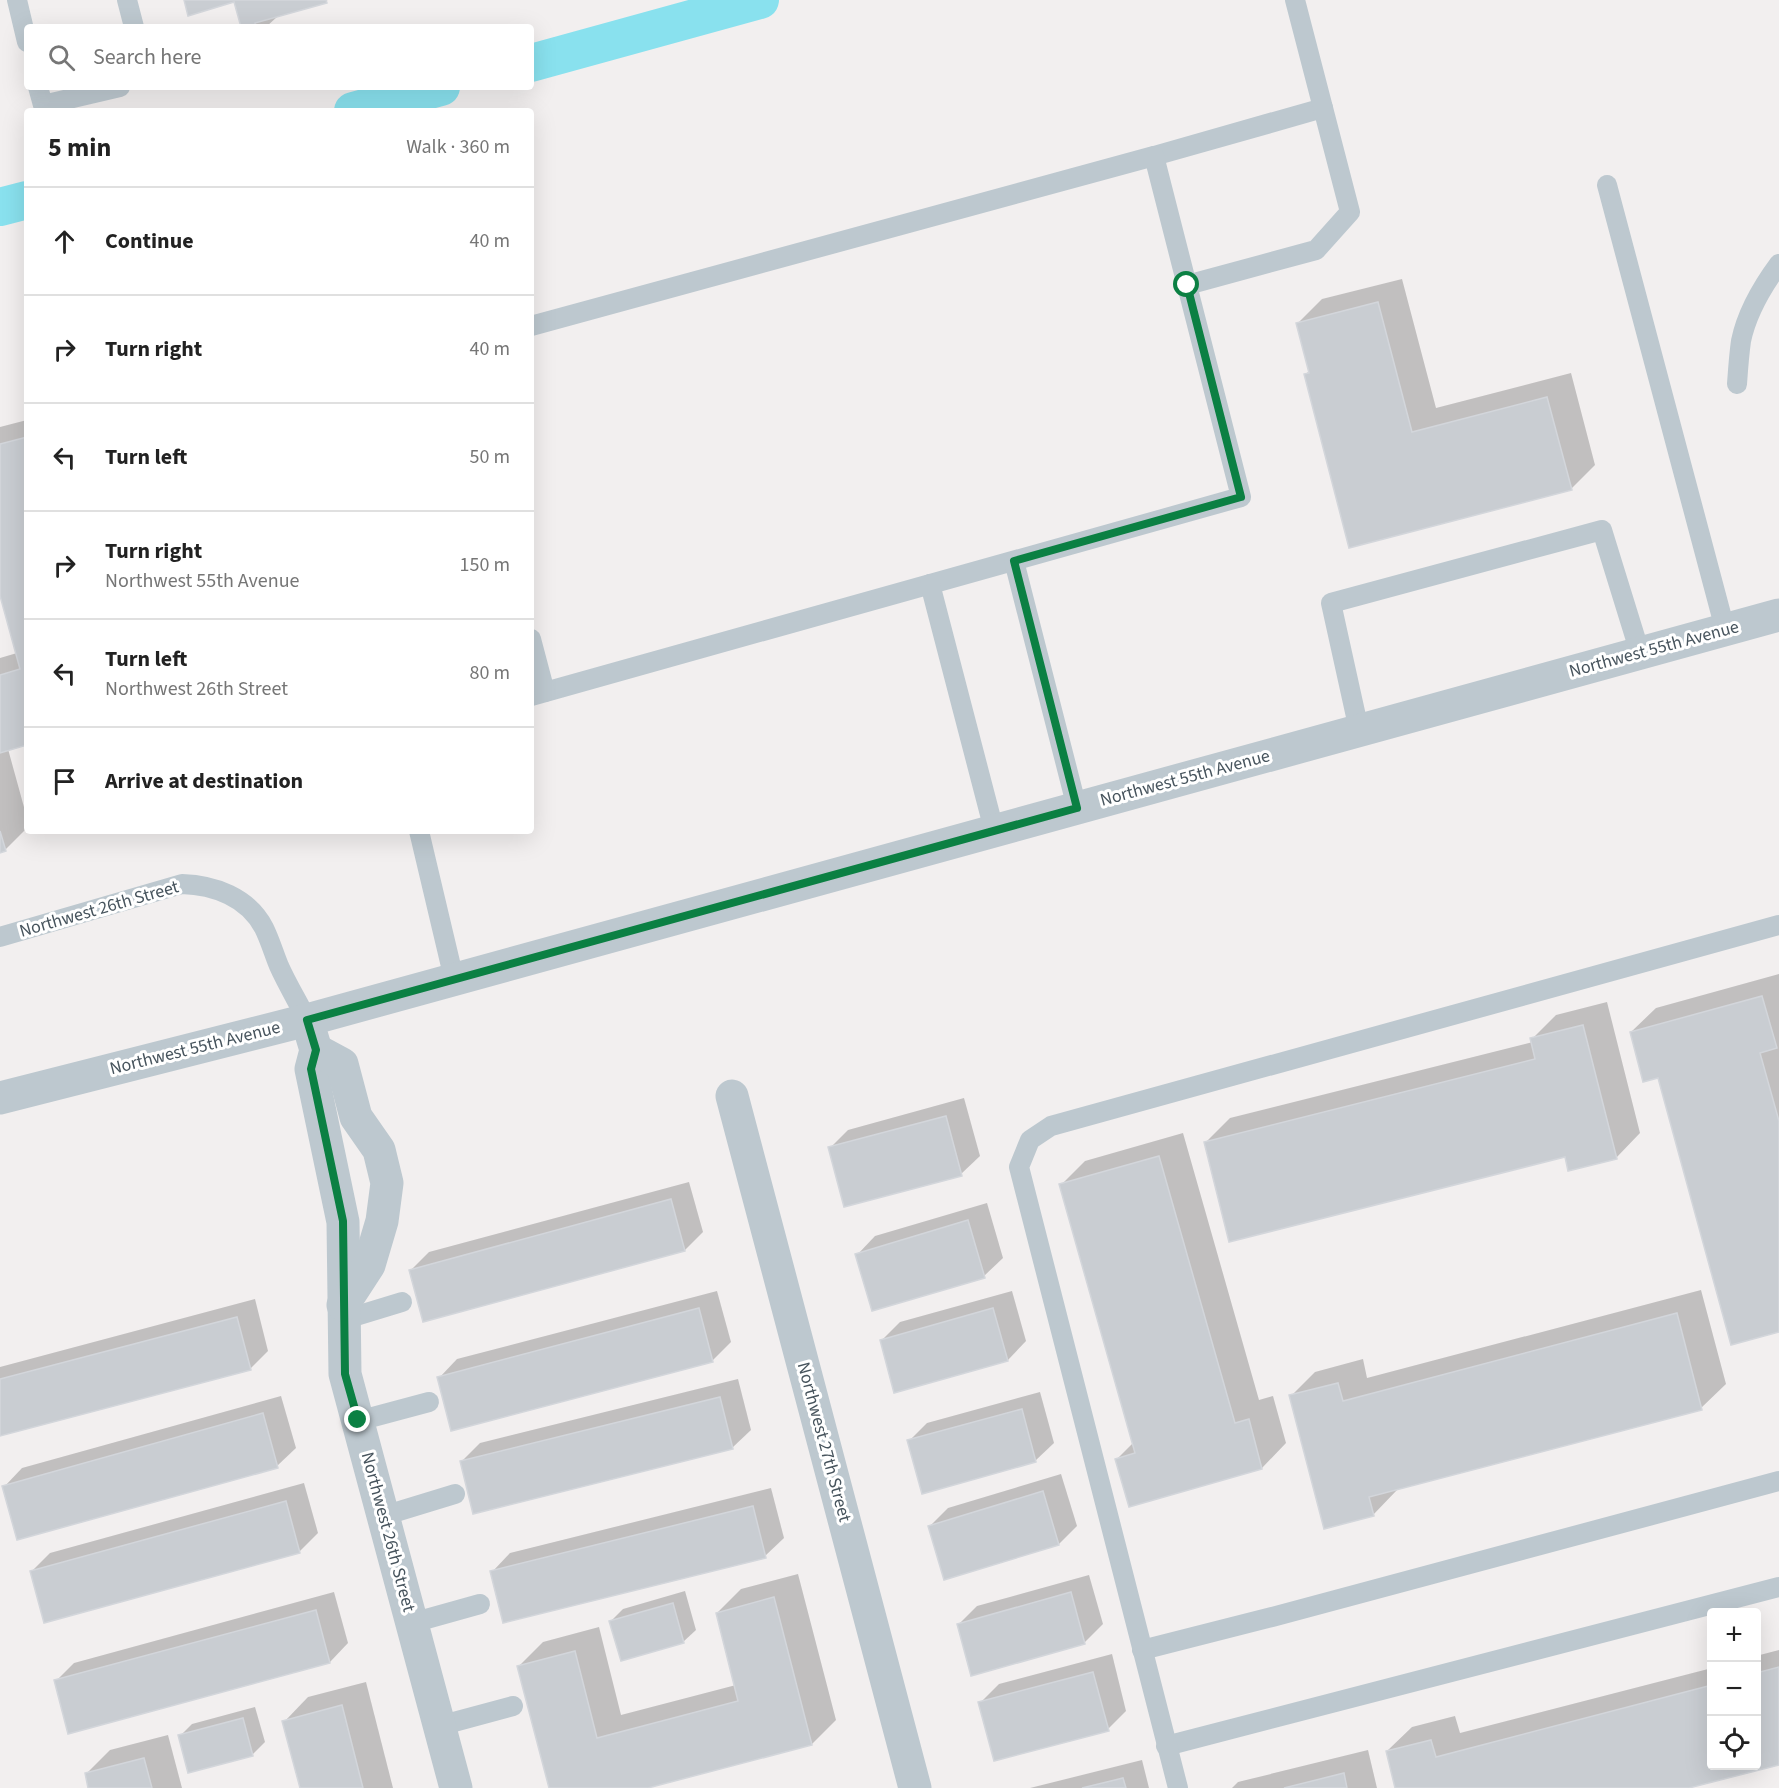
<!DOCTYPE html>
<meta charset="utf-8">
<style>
:root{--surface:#fff;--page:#f2f2f2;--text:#222;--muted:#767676;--line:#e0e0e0}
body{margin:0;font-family:"Source Sans 3",sans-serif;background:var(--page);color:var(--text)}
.controls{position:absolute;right:18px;bottom:18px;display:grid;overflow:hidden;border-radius:6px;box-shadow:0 6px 24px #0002}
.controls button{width:54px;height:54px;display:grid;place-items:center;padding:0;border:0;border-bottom:2px solid var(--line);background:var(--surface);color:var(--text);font:30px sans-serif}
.stop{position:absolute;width:18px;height:18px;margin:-14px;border:4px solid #0b8043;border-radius:50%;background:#fff}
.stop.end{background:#0b8043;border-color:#fff;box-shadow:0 2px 6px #0008}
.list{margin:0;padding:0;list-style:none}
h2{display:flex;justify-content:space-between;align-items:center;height:78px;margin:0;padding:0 24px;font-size:26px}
h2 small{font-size:20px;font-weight:400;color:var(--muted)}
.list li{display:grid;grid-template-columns:39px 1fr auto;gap:18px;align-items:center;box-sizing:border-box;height:108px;padding:0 24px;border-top:2px solid var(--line)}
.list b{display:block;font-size:22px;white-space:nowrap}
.list p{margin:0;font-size:20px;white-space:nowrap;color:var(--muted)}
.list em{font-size:20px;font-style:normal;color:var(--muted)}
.icon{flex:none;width:33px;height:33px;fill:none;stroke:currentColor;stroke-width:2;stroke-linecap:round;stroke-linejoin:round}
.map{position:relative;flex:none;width:1779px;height:1788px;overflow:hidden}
.search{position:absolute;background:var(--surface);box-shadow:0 6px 24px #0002;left:24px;top:24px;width:510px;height:66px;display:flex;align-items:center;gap:15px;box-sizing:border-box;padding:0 21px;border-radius:6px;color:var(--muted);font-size:22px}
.panel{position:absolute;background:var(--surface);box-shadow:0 6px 24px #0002;left:24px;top:108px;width:510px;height:726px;border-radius:6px}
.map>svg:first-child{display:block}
.shadow{fill:#0003}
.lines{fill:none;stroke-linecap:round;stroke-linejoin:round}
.canal{stroke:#89e1ee;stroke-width:38}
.building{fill:#c9cdd2;stroke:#d3d6db;stroke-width:1.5}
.lane{stroke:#bdc8cf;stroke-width:20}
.street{stroke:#bdc8cf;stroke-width:33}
.route{stroke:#0b8043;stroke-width:8}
.labels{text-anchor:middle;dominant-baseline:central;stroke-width:6;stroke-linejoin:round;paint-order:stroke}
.street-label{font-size:18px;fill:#47545d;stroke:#fff}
</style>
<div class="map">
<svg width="1779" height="1788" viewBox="0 0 1779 1788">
<rect width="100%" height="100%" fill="#f2efef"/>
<g class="shadow">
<polygon points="185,0 328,0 278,16 266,27 243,27 235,1"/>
<polygon points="1402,279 1436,408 1571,373 1595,465 1571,489 1350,546 1305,375 1310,370 1297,324 1322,299"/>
<polygon points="27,420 27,744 8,749 27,818 27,828 5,850 0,851 0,658 17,653 0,590 0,427"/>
<polygon points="1779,974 1779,1331 1659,1076 1631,1032 1656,1008"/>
<polygon points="1607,1002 1640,1133 1616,1158 1205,1143 1230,1118 1533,1042 1532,1039 1556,1015"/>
<polygon points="964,1098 980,1156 961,1174 830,1148 848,1130"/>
<polygon points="1183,1133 1259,1400 1273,1396 1286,1443 1262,1468 1117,1459 1134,1442 1061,1185 1085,1161"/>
<polygon points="689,1182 703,1232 685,1250 411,1270 429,1252"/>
<polygon points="987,1203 1003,1258 984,1276 857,1255 875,1236"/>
<polygon points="1701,1290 1726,1384 1701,1408 1397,1488 1397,1490 1373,1515 1291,1396 1315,1372 1363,1359 1367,1378"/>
<polygon points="717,1291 731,1342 712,1361 439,1378 457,1359"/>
<polygon points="1012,1291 1026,1341 1008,1360 895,1391 881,1341 900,1322"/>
<polygon points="255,1299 268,1351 250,1369 0,1435 0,1367"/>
<polygon points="738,1379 751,1430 732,1448 462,1461 480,1443"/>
<polygon points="1040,1392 1054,1443 1035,1461 909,1441 927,1423"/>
<polygon points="281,1396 296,1448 277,1466 4,1487 22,1468"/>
<polygon points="1061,1474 1077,1526 1059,1544 930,1526 948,1508"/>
<polygon points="304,1483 318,1533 300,1551 45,1621 32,1571 50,1553"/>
<polygon points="771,1488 784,1538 765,1556 492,1572 510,1553"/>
<polygon points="798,1574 836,1720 812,1744 642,1788 550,1788 519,1666 543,1642 599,1627 621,1715 736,1685 717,1613 741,1589"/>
<polygon points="1089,1575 1103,1624 1084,1643 959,1624 977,1606"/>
<polygon points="685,1591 696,1630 683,1642 611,1621 623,1609"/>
<polygon points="334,1592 348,1643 330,1662 56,1681 74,1663"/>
<polygon points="1779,1650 1779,1763 1683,1788 1397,1788 1387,1751 1412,1727 1455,1716 1460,1733 1712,1668 1712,1766 1756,1766 1756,1656"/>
<polygon points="1112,1654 1126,1711 1108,1729 980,1703 999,1684"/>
<polygon points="366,1682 393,1788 302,1788 284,1722 308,1697"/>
<polygon points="255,1707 265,1742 253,1754 180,1736 192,1724"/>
<polygon points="168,1735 182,1788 90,1788 86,1774 110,1750"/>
<polygon points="1368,1750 1377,1788 1232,1788 1238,1782"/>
<polygon points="1142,1760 1149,1788 1030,1788"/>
</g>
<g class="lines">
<g class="canal">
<polyline points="531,63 760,0"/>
<polyline points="353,111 441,87"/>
<polyline points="0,207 27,200"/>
</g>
</g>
<g class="building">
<polygon points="184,0 326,0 327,3 255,23 256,27 241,27 234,2 188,16"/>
<polygon points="1378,302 1412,432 1547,397 1572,490 1349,548 1304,374 1309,373 1296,323"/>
<polygon points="27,437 27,745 0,753 0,675 20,669 0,596 0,444"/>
<polygon points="0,831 6,851 0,853"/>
<polygon points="1762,996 1777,1048 1760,1053 1779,1121 1779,1332 1731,1345 1658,1078 1643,1082 1630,1032"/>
<polygon points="1583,1025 1617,1159 1568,1171 1565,1157 1229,1242 1204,1142 1535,1059 1530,1038"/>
<polygon points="946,1116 962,1176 844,1207 828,1147"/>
<polygon points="1159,1156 1235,1423 1249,1419 1262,1469 1129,1507 1115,1459 1135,1453 1059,1184"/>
<polygon points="671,1199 685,1251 423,1322 409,1270"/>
<polygon points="968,1220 985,1278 872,1311 855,1254"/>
<polygon points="699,1308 713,1362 451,1431 437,1377"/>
<polygon points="993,1308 1008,1361 894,1393 880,1340"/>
<polygon points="1677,1313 1702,1410 1369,1497 1374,1516 1324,1529 1289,1395 1338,1383 1343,1401"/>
<polygon points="237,1317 251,1370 0,1436 0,1379"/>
<polygon points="720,1397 733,1449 473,1514 460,1461"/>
<polygon points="1022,1409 1036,1462 922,1494 907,1440"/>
<polygon points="263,1413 278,1468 17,1540 2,1486"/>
<polygon points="1043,1491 1059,1545 944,1580 928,1526"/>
<polygon points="286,1501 300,1553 44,1623 30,1571"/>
<polygon points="753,1506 766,1558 503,1623 490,1571"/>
<polygon points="1071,1592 1085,1644 971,1676 957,1624"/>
<polygon points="774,1597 812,1745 648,1788 549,1788 517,1666 575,1651 597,1738 738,1701 716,1613"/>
<polygon points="673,1603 684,1643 621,1661 609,1621"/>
<polygon points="316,1610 330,1663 68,1734 54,1680"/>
<polygon points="1779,1667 1779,1765 1689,1788 1395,1788 1386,1751 1431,1740 1436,1757 1712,1685 1712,1766 1756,1766 1756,1673"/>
<polygon points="1093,1672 1109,1731 994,1761 978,1702"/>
<polygon points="342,1705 363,1788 300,1788 282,1721"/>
<polygon points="243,1718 253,1756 188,1773 178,1735"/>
<polygon points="144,1758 152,1788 88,1788 85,1773"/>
<polygon points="1344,1773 1347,1788 1284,1788"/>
<polygon points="1123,1778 1126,1788 1082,1788"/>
</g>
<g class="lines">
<g class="lane">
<polyline points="17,0 27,42"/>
<polyline points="127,0 134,27"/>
<polyline points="38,87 43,105 120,87"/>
<polyline points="1154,156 1323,108"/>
<polyline points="1607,185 1725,629"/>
<polyline points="1187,285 1316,250 1350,212 1295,0"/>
<polyline points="531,326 1154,156 1241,497 531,696"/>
<path d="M1737,384C1738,370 1739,355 1741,341C1747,312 1762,287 1779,264"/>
<polyline points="1014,561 1077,808"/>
<polyline points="930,584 994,830"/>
<polyline points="531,639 545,692"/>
<polyline points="1359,730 1331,603 1602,530 1640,653"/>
<polyline points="419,831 454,979"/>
<path d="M0,937L182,884C214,885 248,897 264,928C270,940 274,954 279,966C287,984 298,1002 307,1020"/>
<polyline points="343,1320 402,1302"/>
<polyline points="358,1421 429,1402"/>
<polyline points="383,1516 455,1494"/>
<polyline points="412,1623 480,1604"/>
<polyline points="1142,1650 1272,1617 1779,1481"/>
<polyline points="439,1726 513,1706"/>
<polyline points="1166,1746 1779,1587"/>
<polyline points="1178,1788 1019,1167 1030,1140 1051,1126 1779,925"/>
</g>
<g class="street">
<polyline points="307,1020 316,1050 311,1069 343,1222 345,1374 456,1788"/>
<polyline points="316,1050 342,1064 356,1117 379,1150 387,1183 382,1221 369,1265 343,1305"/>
<polyline points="732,1096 915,1788"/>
<polyline points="0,1098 307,1020 1779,615"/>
</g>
</g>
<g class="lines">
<polyline class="route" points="358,1420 345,1374 343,1221 311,1069 316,1050 307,1020 1077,808 1014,561 1241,497 1187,285"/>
</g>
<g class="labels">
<g class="street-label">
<text transform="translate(1654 649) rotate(-15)">Northwest 55th Avenue</text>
<text transform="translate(1185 778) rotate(-15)">Northwest 55th Avenue</text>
<text transform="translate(99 909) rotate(-16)">Northwest 26th Street</text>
<text transform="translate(195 1048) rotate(-14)">Northwest 55th Avenue</text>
<text transform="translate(824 1442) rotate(75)">Northwest 27th Street</text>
<text transform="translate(388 1532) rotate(75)">Northwest 26th Street</text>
</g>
</g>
</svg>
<div class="controls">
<button>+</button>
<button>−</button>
<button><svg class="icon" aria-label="locate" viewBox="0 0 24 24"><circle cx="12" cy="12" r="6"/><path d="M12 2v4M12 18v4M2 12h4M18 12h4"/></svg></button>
</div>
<div class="stop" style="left:1187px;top:285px"></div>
<div class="stop end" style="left:358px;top:1420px"></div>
<div class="search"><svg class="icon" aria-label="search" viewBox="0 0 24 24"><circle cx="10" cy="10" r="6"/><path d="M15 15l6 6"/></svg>Search here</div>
<section class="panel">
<h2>5 min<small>Walk · 360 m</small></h2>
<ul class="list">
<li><svg class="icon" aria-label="ahead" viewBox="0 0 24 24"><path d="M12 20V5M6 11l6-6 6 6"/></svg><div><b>Continue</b></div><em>40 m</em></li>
<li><svg class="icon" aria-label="right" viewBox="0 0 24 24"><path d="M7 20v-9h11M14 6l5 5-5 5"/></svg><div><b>Turn right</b></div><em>40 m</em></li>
<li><svg class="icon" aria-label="left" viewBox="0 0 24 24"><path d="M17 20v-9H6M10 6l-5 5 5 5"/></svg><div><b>Turn left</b></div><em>50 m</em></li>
<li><svg class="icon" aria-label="right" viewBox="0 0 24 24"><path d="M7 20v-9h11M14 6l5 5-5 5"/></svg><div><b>Turn right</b><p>Northwest 55th Avenue</p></div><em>150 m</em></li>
<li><svg class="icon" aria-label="left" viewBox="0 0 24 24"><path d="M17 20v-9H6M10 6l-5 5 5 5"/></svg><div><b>Turn left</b><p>Northwest 26th Street</p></div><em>80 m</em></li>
<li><svg class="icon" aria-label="arrive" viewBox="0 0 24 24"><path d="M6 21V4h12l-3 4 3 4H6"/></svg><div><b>Arrive at destination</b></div></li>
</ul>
</section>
</div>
